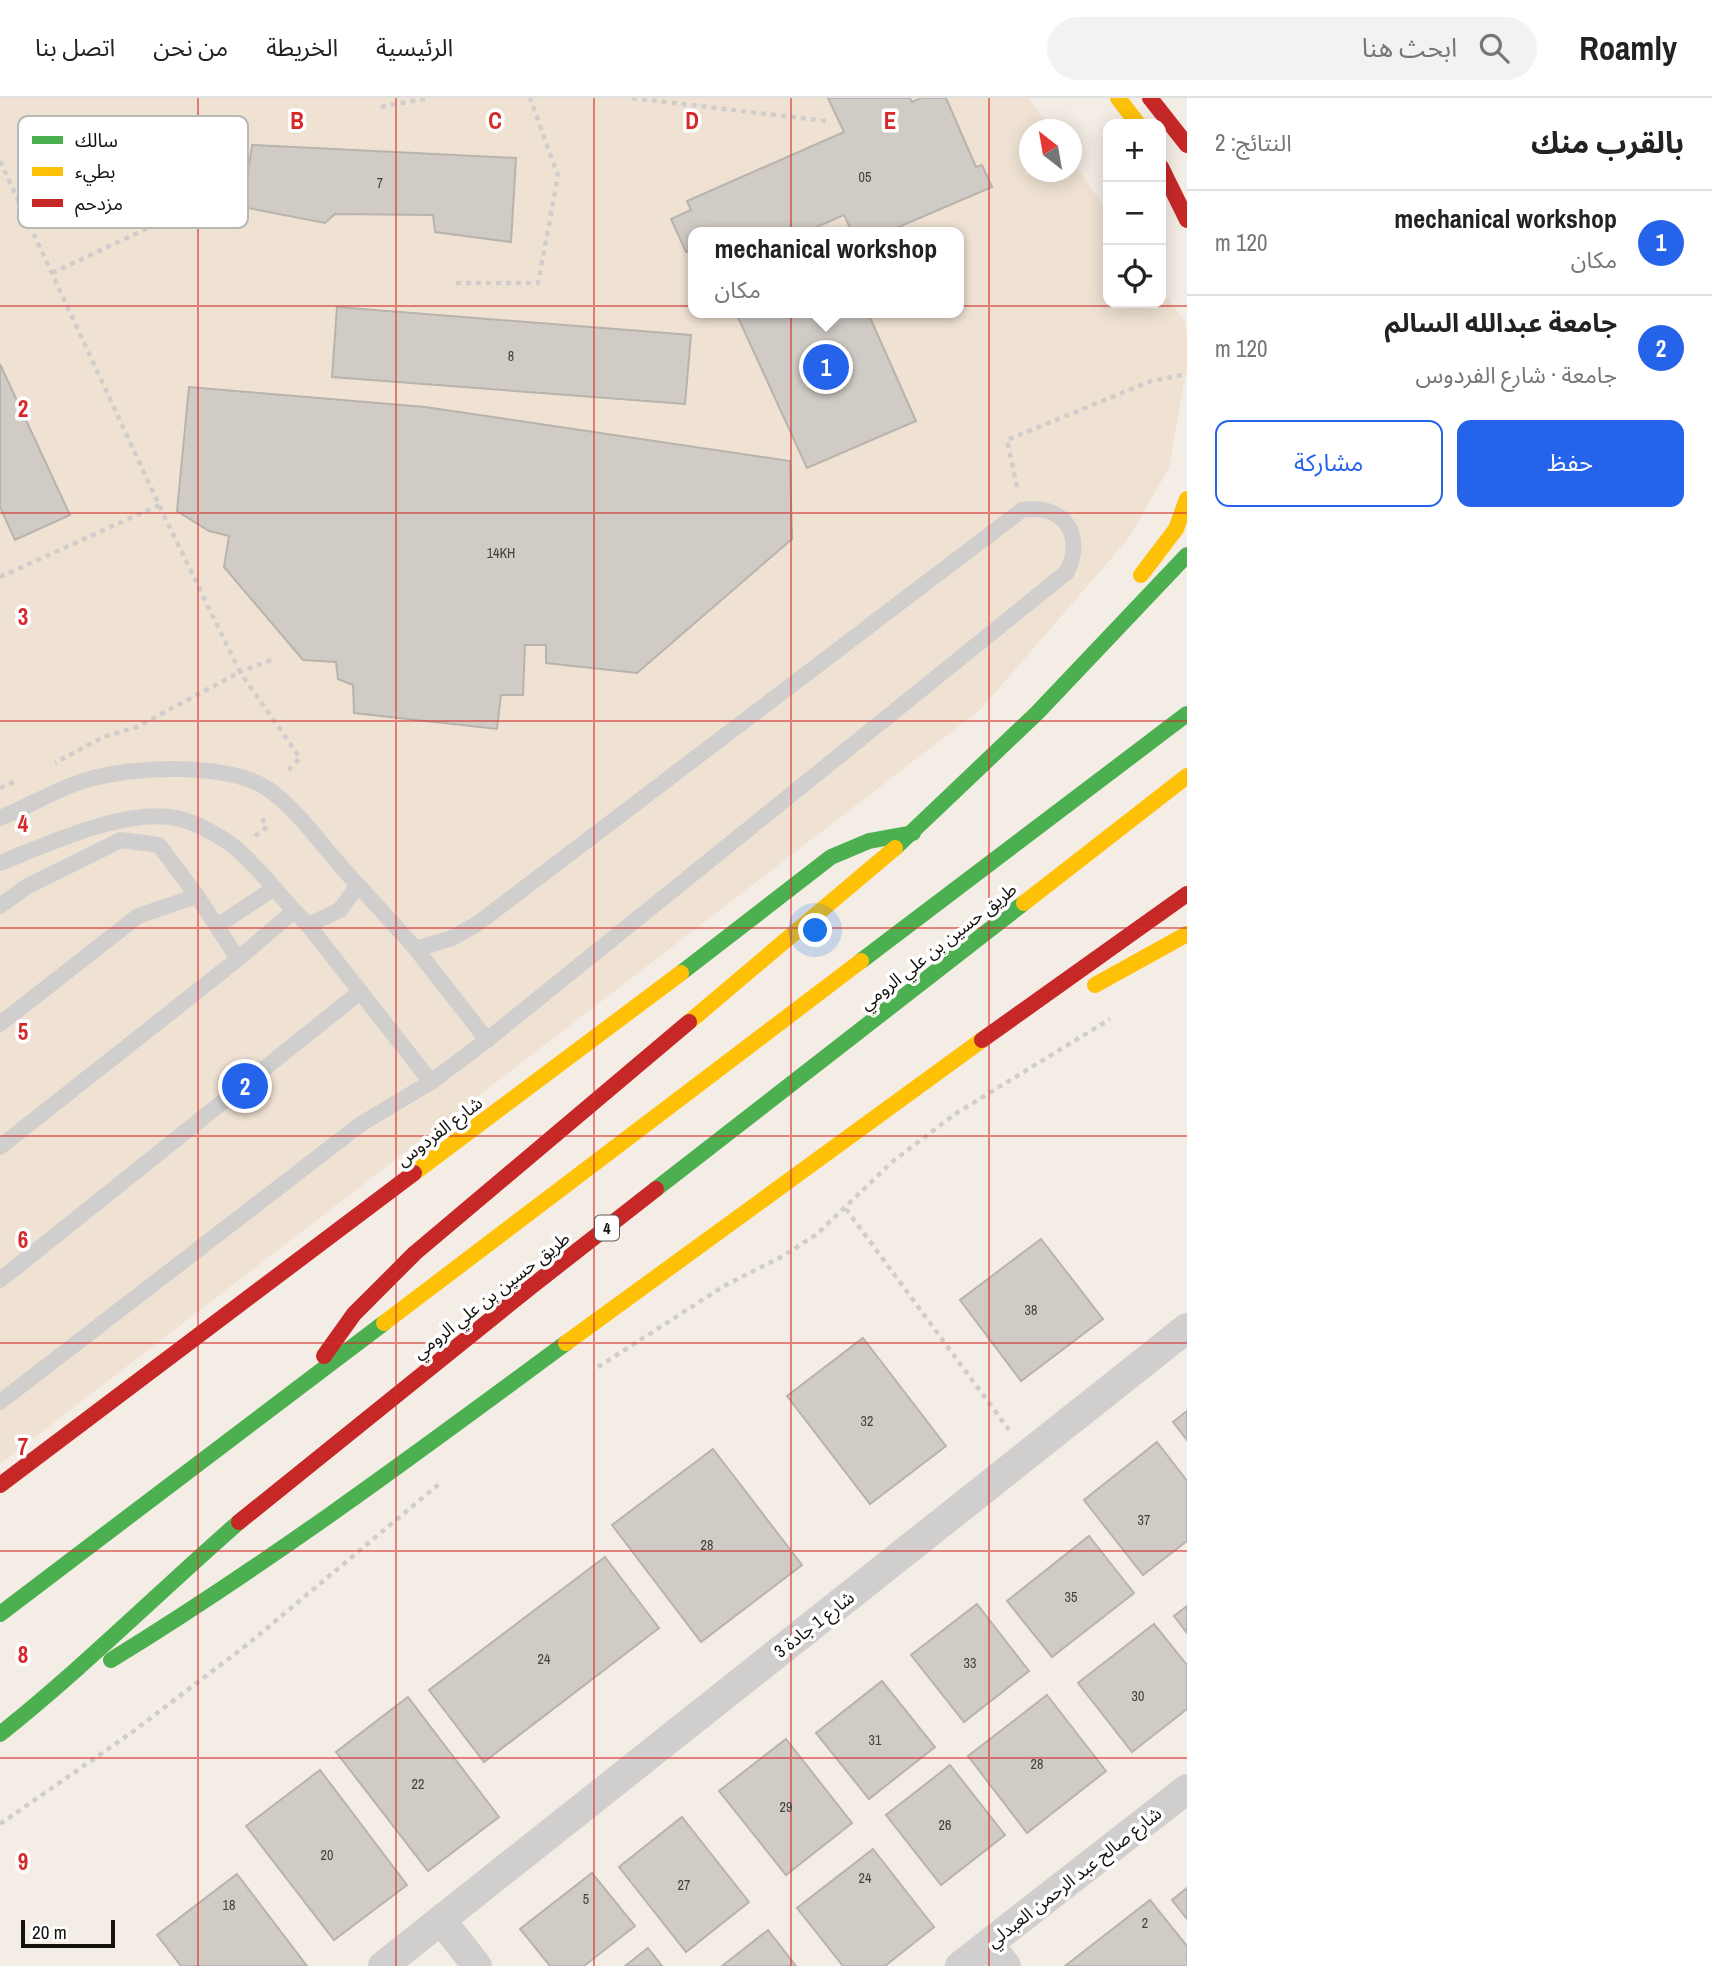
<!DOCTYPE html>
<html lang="ar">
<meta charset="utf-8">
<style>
:root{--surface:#fff;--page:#f2f2f2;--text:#222;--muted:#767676;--line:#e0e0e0;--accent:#2563eb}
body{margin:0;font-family:"Archivo Narrow","Noto Sans Arabic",sans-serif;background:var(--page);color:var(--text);direction:rtl}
.controls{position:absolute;right:21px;top:21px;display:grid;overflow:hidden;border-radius:14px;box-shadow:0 4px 18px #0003}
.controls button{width:63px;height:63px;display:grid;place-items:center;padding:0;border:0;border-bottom:2px solid var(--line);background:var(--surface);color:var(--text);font:35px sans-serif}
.compass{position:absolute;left:1019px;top:21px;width:63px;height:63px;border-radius:50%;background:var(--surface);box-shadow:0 4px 18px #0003;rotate:329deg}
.scale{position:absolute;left:21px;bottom:18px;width:94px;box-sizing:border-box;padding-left:7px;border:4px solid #15110c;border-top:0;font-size:19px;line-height:24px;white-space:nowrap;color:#15110c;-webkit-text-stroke:5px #fff;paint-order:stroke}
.you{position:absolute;left:816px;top:833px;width:24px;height:24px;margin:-18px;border:5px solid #fff;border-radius:50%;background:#1a73e8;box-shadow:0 0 0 10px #1a73e833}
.badge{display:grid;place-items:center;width:46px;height:46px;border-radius:50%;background:var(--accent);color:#fff;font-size:23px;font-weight:700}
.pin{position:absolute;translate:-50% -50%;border:4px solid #fff;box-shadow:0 2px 7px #0006}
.popup{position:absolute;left:688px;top:129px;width:276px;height:91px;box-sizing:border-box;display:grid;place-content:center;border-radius:14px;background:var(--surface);filter:drop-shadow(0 2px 5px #0005);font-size:23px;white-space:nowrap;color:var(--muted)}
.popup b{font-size:26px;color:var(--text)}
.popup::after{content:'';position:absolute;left:50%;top:100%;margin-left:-14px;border:14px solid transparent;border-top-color:var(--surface)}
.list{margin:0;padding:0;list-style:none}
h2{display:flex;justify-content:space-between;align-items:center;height:91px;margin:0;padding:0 28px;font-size:30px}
h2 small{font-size:23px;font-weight:400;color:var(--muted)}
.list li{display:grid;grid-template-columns:46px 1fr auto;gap:21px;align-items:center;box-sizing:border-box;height:105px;padding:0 28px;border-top:2px solid var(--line)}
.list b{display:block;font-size:26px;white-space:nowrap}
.list p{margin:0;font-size:23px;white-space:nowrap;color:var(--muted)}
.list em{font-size:23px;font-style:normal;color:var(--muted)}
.actions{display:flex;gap:14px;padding:21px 28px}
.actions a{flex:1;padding:16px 0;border:2px solid var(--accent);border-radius:14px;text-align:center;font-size:24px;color:var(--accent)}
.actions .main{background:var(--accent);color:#fff}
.icon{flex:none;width:38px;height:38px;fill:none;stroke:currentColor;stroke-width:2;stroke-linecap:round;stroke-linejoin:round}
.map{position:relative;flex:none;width:1187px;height:1868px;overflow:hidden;direction:ltr}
header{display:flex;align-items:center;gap:42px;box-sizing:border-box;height:98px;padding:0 35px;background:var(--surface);border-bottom:2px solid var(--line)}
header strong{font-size:33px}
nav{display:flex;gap:38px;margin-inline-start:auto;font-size:24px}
.search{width:490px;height:63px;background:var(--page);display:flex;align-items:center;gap:18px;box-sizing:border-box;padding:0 24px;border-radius:38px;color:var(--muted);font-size:26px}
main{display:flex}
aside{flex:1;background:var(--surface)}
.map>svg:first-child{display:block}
.built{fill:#efe2d3;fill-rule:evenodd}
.building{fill:#d1cbc5;stroke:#b9b3ad;stroke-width:2}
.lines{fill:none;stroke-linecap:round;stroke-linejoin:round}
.path{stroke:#d0cecc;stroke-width:4.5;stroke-dasharray:5 5;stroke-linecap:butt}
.lane{stroke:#d1cfce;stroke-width:16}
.street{stroke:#d1cfce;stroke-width:30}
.fast{stroke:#4caf50;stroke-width:16}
.slow{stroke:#ffc107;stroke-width:16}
.jam{stroke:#c62828;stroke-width:16}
.grid{fill:none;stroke:#d62828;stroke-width:2;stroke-opacity:0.55}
.labels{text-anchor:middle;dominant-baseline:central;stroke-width:7;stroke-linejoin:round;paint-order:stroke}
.number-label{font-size:14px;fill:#44403a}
.shield{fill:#fff;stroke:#5b5855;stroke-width:2}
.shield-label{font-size:16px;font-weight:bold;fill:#15110c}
.street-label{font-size:18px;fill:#15110c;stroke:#fff}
.key{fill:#fff;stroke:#b9b8b6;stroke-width:2}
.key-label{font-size:19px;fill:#15110c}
.grid-label{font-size:23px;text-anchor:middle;font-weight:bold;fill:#d62828;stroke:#fff;stroke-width:7;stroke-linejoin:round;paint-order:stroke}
</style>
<header>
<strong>Roamly</strong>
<div class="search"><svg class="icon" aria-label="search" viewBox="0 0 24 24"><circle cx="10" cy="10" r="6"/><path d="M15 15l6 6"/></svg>ابحث هنا</div>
<nav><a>الرئيسية</a><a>الخريطة</a><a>من نحن</a><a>اتصل بنا</a></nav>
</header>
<main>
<aside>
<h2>بالقرب منك<small>النتائج: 2</small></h2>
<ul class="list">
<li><span class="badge">1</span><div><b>mechanical workshop</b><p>مكان</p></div><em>120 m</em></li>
<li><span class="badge">2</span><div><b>جامعة عبدالله السالم</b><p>جامعة · شارع الفردوس</p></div><em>120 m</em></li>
</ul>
<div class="actions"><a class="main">حفظ</a><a>مشاركة</a></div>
</aside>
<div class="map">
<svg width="1187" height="1868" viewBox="0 0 1187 1868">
<rect width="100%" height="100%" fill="#f4ede5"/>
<path class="built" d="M0,0H1029L1050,31L1030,32V74H1072V62L1108,115V205H1161V190L1185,224L1187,238V268L1169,370L1128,441L981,611L0,1366ZM693,134H959V215H693Z"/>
<g class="building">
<polygon points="828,0 910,0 912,4 921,0 946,0 976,69 982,67 992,89 887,134 852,134 844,117 805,134 693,134 693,151 686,154 671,121 691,112 687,103 844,34"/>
<polygon points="252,47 516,60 511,144 435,134 433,117 335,116 325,125 243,109"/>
<polygon points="337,209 691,237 685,306 332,279"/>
<polygon points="736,215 868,215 916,323 807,370"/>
<polygon points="0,266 70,417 15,442 0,409"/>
<polygon points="189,289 425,309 790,363 792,441 637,575 546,565 546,547 525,547 523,597 501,597 497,631 354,615 353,587 338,581 336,564 303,562 224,469 229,438 209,433 177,413"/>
<polygon points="1041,1141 1103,1221 1021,1283 960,1202"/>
<polygon points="863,1240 946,1348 870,1406 787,1298"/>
<polygon points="1187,1313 1187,1342 1173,1324"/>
<polygon points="1157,1344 1187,1383 1187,1443 1143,1477 1084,1402"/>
<polygon points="713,1351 802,1467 701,1544 612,1427"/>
<polygon points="1089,1438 1134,1495 1052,1559 1007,1503"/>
<polygon points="605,1459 659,1530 484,1664 429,1592"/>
<polygon points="977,1506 1029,1573 964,1624 911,1557"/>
<polygon points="1187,1508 1187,1535 1174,1518"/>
<polygon points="1154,1526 1187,1567 1187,1611 1132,1654 1078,1585"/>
<polygon points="882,1583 935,1649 869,1701 816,1635"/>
<polygon points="1047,1597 1106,1673 1027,1735 968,1658"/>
<polygon points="408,1599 499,1719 428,1773 336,1654"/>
<polygon points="786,1641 852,1725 786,1777 719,1693"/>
<polygon points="950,1667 1005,1737 941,1787 886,1717"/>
<polygon points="320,1672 407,1787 334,1842 246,1728"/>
<polygon points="682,1719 749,1804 686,1854 619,1769"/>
<polygon points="873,1751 934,1829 885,1868 843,1868 797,1810"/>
<polygon points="592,1775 635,1828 584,1868 550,1868 520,1831"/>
<polygon points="237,1776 307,1868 181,1868 157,1837"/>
<polygon points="1187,1790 1187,1821 1172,1802"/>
<polygon points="1150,1802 1187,1848 1187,1868 1065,1868"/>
<polygon points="768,1832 796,1868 722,1868"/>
<polygon points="648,1850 662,1868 625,1868"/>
</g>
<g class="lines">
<g class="path">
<polyline points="632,0 826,23"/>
<polyline points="381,9 428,0"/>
<polyline points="0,63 159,407 240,574 137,629 103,639 55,665"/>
<polyline points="52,175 201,105 243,109"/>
<polyline points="456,185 538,185 558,78 530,0"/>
<polyline points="1017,389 1007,342 1151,283 1187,276"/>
<polyline points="0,479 159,407"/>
<polyline points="271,562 240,574 300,660 285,676"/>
<polyline points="0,690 18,682"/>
<polyline points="255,738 267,729 260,717"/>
<polyline points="846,1111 1009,1332"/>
<polyline points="598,1269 724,1188 783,1158 817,1136 892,1064 955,1016 1110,921"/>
<polyline points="0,1726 131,1635 248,1546 439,1386"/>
</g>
<g class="lane">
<path d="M0,720C27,709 55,692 83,683C129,668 230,663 271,693C305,719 328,757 358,787L340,812L308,827C283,803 263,774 238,752C225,740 193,723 176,720C124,710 48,746 0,765"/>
<polyline points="358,787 416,851 487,942"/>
<polyline points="0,808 26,789 121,742 159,747 197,798 238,861"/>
<polyline points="308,827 431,984"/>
<polyline points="217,828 273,791"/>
<polyline points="0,926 138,818 197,798"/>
<polyline points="0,1049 238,861 294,813"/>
<polyline points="0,1182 360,894"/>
<path d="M0,1304L361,1026L431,984L487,942L1067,474C1085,437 1064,405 1022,412L477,826L452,840L416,851"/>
</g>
<g class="street">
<polyline points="441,1822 477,1868"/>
<polyline points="989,1846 1006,1868"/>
<polyline points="383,1868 1187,1230"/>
<polyline points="960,1868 1187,1691"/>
</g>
<g class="fast">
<polyline points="895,750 1037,615 1187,457"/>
<polyline points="861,863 1187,616"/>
<polyline points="681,875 831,759 869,743 913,735"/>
<polyline points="656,1091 1024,805"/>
<polyline points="0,1516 384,1225"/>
<path d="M111,1562C269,1465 417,1355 566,1245"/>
<path d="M0,1636C83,1570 159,1494 239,1424"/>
</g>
<g class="slow">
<polyline points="1118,0 1138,26"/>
<polyline points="1141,477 1176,431 1187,401"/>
<polyline points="1024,805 1187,678"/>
<polyline points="1095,887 1187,836"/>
<polyline points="689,924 895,750"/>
<polyline points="414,1075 681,875"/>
<polyline points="384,1225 861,863"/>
<polyline points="566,1245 982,942"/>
</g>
<g class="jam">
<polyline points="1150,0 1187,47"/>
<polyline points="1161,69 1187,122"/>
<polyline points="982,942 1187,796"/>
<polyline points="324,1258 354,1216 415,1155 689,924"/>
<polyline points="0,1387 414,1075"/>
<polyline points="239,1424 532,1188 656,1091"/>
</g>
</g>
<path class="grid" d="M198,0V1868M396,0V1868M594,0V1868M791,0V1868M989,0V1868M0,208H1187M0,415H1187M0,623H1187M0,830H1187M0,1038H1187M0,1245H1187M0,1453H1187M0,1660H1187"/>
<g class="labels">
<g class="number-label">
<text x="865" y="79">05</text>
<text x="380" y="85">7</text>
<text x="511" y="258">8</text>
<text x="501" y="455">14KH</text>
<text x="1031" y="1212">38</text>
<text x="867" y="1323">32</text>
<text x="1144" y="1422">37</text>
<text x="707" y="1447">28</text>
<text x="1071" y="1499">35</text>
<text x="544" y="1561">24</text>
<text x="970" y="1565">33</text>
<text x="1138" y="1598">30</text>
<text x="875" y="1642">31</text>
<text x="1037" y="1666">28</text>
<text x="418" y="1686">22</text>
<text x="786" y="1709">29</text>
<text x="945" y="1727">26</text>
<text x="327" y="1757">20</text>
<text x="865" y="1780">24</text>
<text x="684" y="1787">27</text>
<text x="586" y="1801">5</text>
<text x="229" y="1807">18</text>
<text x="1145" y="1825">2</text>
</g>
<rect class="shield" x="595" y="1117.5" width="24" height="25" rx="5"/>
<g class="shield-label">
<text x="607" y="1130">4</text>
</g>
<g class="street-label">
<text transform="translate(938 848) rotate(-38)">طريق حسين بن علي الرومي</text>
<text transform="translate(439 1033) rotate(-37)">شارع الفردوس</text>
<text transform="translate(491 1197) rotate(-38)">طريق حسين بن علي الرومي</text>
<text transform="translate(814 1526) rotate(-38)">شارع 1 جادة 3</text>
<text transform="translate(1074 1779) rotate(-38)">شارع صالح عبد الرحمن العبدلي</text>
</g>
</g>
<rect x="18" y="18" width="230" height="112" rx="10" class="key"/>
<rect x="32" y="38" width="31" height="8" fill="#4caf50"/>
<rect x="32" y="69" width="31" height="9" fill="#ffc107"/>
<rect x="32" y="101" width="31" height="8" fill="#c62828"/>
<g class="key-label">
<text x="75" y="49">سالك</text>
<text x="75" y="80">بطيء</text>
<text x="75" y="112">مزدحم</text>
</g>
<g class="grid-label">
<text x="297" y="31">B</text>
<text x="495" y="31">C</text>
<text x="692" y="31">D</text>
<text x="890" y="31">E</text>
<text x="23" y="319">2</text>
<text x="23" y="527">3</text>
<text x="23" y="734">4</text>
<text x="23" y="942">5</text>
<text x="23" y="1150">6</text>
<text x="23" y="1357">7</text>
<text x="23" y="1565">8</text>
<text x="23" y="1772">9</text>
</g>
</svg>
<div class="controls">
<button>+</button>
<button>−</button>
<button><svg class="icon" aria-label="locate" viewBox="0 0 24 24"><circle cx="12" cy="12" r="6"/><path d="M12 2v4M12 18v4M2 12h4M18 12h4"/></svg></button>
</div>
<svg class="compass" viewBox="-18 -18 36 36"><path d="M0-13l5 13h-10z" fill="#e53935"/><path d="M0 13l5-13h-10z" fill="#767676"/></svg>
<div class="scale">20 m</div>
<div class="you"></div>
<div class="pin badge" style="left:826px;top:269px">1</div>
<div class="popup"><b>mechanical workshop</b>مكان</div>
<div class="pin badge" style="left:245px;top:988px">2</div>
</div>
</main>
